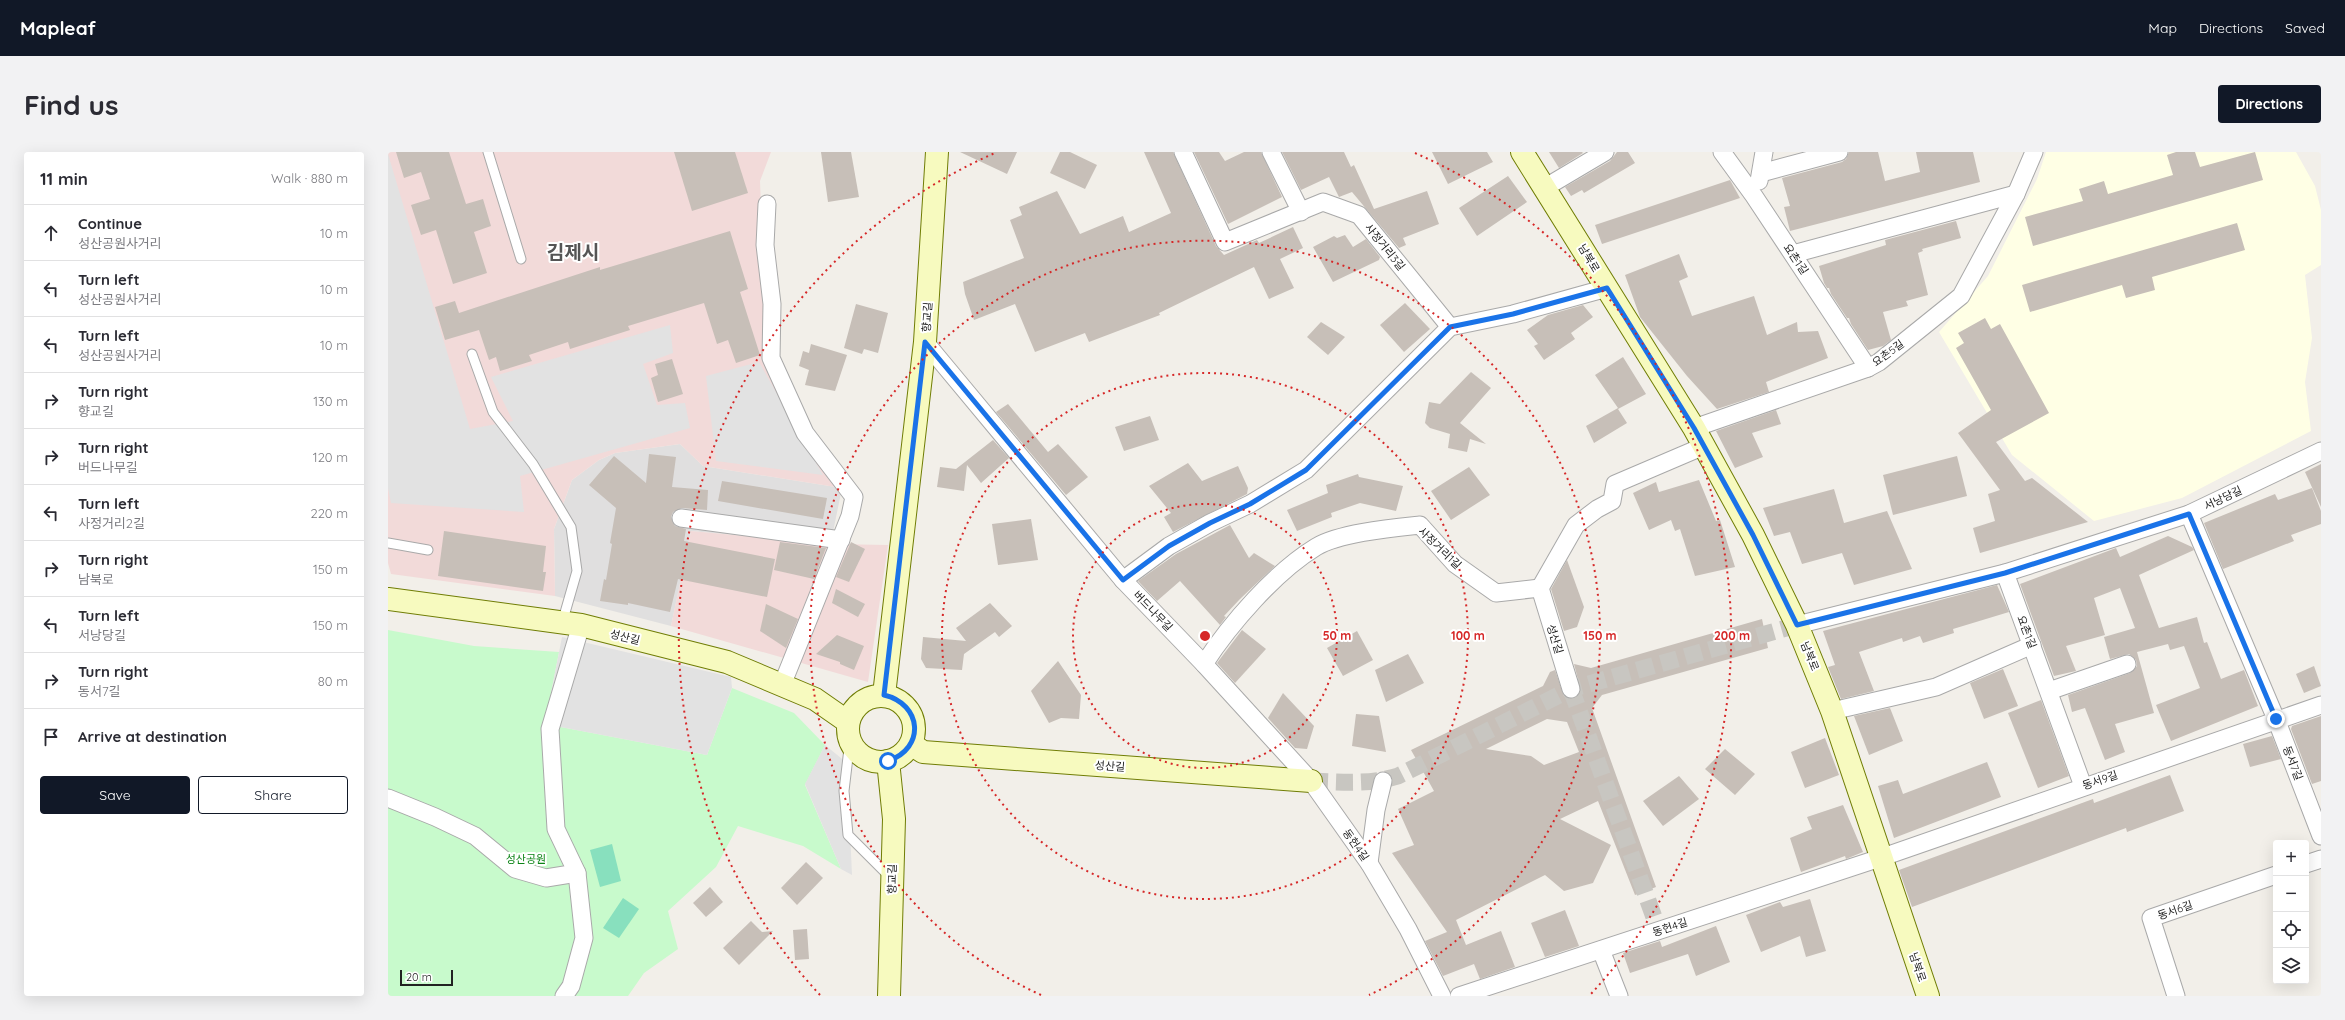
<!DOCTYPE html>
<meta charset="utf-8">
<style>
:root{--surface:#fff;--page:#f2f2f3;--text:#2b2b33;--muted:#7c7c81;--line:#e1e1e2;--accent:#111827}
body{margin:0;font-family:Quicksand,"Noto Sans KR",sans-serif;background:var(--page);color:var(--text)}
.controls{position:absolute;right:12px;bottom:12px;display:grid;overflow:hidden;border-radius:4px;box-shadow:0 4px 16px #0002}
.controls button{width:36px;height:36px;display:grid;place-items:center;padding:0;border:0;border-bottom:1px solid var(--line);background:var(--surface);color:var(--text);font:20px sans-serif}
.scale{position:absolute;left:12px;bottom:10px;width:53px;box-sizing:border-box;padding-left:4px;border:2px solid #222;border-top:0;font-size:11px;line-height:14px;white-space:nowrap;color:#222;-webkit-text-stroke:3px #fff;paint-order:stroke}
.stop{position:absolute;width:12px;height:12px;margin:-9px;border:3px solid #1a73e8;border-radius:50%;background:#fff}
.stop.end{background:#1a73e8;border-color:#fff;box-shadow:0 1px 4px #0008}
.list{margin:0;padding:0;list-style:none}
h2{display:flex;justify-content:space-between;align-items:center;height:52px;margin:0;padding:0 16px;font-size:17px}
h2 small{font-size:13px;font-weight:400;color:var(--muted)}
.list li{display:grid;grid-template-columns:26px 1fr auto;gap:12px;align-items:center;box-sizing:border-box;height:56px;padding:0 16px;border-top:1px solid var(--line)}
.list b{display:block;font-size:15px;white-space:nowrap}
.list p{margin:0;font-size:13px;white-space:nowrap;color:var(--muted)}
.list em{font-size:13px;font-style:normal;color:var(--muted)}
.actions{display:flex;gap:8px;padding:12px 16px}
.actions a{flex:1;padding:9px 0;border:1px solid var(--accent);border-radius:4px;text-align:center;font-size:14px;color:var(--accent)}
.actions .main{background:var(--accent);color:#fff}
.icon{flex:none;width:22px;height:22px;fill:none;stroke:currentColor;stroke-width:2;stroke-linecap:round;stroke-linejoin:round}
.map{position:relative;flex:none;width:1933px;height:844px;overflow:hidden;border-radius:4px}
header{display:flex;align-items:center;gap:24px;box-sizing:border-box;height:56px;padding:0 20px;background:var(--accent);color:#fff}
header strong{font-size:19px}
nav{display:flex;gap:22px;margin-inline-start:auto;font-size:14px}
.intro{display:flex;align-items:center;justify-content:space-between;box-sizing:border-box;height:96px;padding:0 24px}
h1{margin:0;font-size:28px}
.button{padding:10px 18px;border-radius:4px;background:var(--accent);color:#fff;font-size:14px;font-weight:700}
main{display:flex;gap:24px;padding:0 24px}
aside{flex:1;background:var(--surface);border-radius:4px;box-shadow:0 4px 16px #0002}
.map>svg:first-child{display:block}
.residential{fill:#e0dfdf}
.commercial{fill:#f2dad9}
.education{fill:#ffffe5}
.park{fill:#c8facc}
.pitch{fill:#88e0be}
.parking{fill:#e2e2e2}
.building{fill:#c7bfb8;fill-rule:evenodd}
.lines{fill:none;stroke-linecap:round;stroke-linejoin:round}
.street-tunnel{stroke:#c8c6c1;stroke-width:17;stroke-dasharray:17 8;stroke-linecap:butt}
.lane-casing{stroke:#a9a9a9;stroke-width:11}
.street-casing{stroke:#a9a9a9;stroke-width:19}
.secondary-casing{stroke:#707d05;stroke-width:24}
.lane{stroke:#fff;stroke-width:9}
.street{stroke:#fff;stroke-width:17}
.secondary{stroke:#f7fabf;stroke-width:22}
.route{stroke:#1a73e8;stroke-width:5}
.ring{fill:none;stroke:#d62828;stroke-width:2;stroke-dasharray:2 4}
.labels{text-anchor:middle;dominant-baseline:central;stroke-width:4;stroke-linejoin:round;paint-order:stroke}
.street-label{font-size:11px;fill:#222;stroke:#fff}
.park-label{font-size:11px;fill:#0c8416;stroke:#fff}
.town-label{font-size:19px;font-weight:bold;fill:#555;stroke:#fff}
.centre{fill:#d62828;stroke:#fff;stroke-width:2}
.ring-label{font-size:12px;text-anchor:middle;font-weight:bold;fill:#d62828;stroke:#fff;stroke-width:4;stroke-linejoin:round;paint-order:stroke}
</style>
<header>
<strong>Mapleaf</strong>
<nav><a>Map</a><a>Directions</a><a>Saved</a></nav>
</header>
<div class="intro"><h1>Find us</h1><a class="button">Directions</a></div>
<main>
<aside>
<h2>11 min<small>Walk · 880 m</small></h2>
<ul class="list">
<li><svg class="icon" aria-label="ahead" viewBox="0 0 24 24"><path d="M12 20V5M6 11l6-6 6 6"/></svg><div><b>Continue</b><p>성산공원사거리</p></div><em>10 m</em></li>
<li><svg class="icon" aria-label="left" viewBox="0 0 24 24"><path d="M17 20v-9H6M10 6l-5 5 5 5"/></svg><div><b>Turn left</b><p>성산공원사거리</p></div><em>10 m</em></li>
<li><svg class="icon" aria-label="left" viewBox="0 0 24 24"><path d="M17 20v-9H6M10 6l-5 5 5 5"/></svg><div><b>Turn left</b><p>성산공원사거리</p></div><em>10 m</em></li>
<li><svg class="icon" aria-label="right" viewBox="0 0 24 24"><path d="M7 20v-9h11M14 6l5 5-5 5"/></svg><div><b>Turn right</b><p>향교길</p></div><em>130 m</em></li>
<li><svg class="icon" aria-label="right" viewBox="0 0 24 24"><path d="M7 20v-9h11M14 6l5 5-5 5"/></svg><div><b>Turn right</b><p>버드나무길</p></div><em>120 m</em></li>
<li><svg class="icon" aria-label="left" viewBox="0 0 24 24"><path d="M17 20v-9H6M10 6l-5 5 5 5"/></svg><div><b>Turn left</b><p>사정거리2길</p></div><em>220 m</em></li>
<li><svg class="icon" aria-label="right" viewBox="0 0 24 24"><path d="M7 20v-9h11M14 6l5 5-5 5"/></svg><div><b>Turn right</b><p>남북로</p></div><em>150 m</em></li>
<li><svg class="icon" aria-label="left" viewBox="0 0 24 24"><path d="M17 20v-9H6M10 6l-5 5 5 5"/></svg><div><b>Turn left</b><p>서낭당길</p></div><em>150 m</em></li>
<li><svg class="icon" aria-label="right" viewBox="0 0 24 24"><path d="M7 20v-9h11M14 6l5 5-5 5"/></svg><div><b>Turn right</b><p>동서7길</p></div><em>80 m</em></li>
<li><svg class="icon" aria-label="arrive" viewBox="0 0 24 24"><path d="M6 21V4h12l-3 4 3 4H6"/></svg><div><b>Arrive at destination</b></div></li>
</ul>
<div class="actions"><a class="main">Save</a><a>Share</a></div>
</aside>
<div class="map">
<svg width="1933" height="844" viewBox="0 0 1933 844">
<rect width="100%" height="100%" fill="#f2efe9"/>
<polygon class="residential" points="292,292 315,314 454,336 445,380 444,392 303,379 283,474 167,444 166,377 184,328 211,308 227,301"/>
<g class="commercial">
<polygon points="0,0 383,0 372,29 379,212 454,336 315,314 292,292 227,301 211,308 184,328 166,377 167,444 3,422 0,411"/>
<polygon points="303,379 444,392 500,393 480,530 283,474"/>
</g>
<polygon class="education" points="1658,0 1908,0 1927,34 1933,58 1933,113 1917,123 1924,186 1917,230 1923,279 1794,346 1706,369 1624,303 1551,180 1600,124 1649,27"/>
<polygon class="park" points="0,478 86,494 171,500 157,572 319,603 344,536 406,561 437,593 417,633 453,717 415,694 350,674 328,715 280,759 290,797 256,821 240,844 0,844"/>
<g class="pitch">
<polygon points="224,692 233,729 212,735 202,698"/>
<polygon points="235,746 251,757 231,786 215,776"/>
</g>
<g class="parking">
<polygon points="0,2 82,277 125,269 103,225 282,173 285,201 255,212 269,253 297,251 302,276 132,324 136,360 3,351 0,336"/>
<polygon points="371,210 435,323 328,309 318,224"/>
<polygon points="174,485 343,525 344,536 319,603 157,572"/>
<polygon points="437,593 459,611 464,723 453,717 417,632"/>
</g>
<g class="building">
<polygon points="8,0 61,0 78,52 95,47 103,74 86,80 99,121 65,132 48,78 33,83 23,53 42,47 33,20 16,26"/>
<polygon points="286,0 347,0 360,41 304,59"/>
<polygon points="433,0 463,0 471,45 440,50"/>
<polygon points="572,0 629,0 619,22"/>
<polygon points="672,0 682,0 709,13 697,37 662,21"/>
<polygon points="756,0 785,0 828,94 836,103 869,88 871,91 905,75 915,96 892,107 906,136 881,147 866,115 771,161 772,163 701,190 697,181 647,200 627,152 586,168 577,142 575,130 636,106 622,68 634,63 631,55 669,39 692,82 735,64 741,80 783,61"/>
<polygon points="806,0 831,0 837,9 856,0 873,0 894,45 840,72"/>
<polygon points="894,0 956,0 963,15 966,13 986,57 1039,39 1051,72 1015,86 1018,93 1011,96 964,40 951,45 941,25 913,38"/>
<polygon points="1044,0 1099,0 1105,10 1060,32"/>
<polygon points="1161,0 1194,0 1195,1 1171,16"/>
<polygon points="1229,0 1240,0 1247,11 1196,41 1194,38 1183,44 1177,35 1222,9"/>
<polygon points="1461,0 1490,0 1497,29 1532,20 1528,0 1585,0 1592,30 1402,79 1396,55 1402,54 1394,26 1454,10 1458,7"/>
<polygon points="1788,0 1807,0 1812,15 1867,0 1875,28 1645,94 1637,65 1695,49 1691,37 1716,29 1720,42 1785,23 1779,3"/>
<polygon points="1120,24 1139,50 1089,84 1071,56"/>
<polygon points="1342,28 1352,46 1214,92 1207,73"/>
<polygon points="1568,69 1573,86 1534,97 1535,99 1530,101 1540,143 1518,149 1520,154 1495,160 1503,188 1495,194 1480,198 1463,172 1461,166 1459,166 1443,142 1441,136 1439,136 1436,131 1431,114 1498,93 1497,88"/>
<polygon points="1849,71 1857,98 1764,125 1767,138 1738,146 1734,133 1642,160 1634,133"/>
<polygon points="342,79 360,137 352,140 372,203 348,211 340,188 329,192 316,151 240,174 242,178 182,197 180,190 141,203 144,209 112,219 108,205 101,208 91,178 57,188 47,155 67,149 71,161 212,115 212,118"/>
<polygon points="957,83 965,95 978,87 992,105 991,108 945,130 925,95 946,84 949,86"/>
<polygon points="1291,102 1300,125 1291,129 1304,164 1366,144 1379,183 1409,170 1410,180 1430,179 1440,206 1378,230 1381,240 1329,257 1299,224 1252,165 1237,123"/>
<polygon points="1017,151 1042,177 1016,200 992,173"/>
<polygon points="468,152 500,161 490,201 476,197 474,202 456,196"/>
<polygon points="1195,153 1205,165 1183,181 1187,187 1156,208 1146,194 1150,192 1139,178 1160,163"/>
<polygon points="1597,166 1603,177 1612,172 1661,261 1608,290 1637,329 1644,326 1700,370 1592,401 1585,376 1607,369 1600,342 1612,338 1570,281 1603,258 1568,196 1576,191 1570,181"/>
<polygon points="933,170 957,185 940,203 919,185"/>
<polygon points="423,192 459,203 447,239 417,233 421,218 411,214 415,199 421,201"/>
<polygon points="1235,205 1258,242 1230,257 1239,271 1206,291 1198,274 1230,256 1207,223"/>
<polygon points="284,207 295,242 270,250 263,226 270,223 267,212"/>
<polygon points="1083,220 1103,236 1072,271 1098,292 1082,287 1079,300 1060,296 1062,282 1042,276 1037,271 1041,250 1052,252"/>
<polygon points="620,252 660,300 670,292 700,325 678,343 608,260"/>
<polygon points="1388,258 1393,272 1364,281 1375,305 1347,316 1328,279"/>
<polygon points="762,264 771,288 736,299 727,275"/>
<polygon points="605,288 621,306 593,331 579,313 576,339 549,335 552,315 568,317"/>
<polygon points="261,302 288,305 284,335 320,338 319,358 294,356 285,360 283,365 287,374 298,377 296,389 387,407 379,445 290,427 282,460 240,451 240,453 212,449 216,427 218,428 224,392 222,391 228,356 201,333 226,304 258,331"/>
<polygon points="1569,304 1579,344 1505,363 1495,323"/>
<polygon points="800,311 814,329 850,314 860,336 859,342 785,380 776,365 783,361 761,334"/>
<polygon points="1933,312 1933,355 1917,320"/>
<polygon points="1081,315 1102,343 1063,368 1043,339"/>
<polygon points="970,322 971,325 1015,334 1008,359 972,351 943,361 944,365 909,379 899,358 940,341 938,333"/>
<polygon points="1311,328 1328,369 1332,368 1347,415 1307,424 1292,377 1287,379 1283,368 1261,378 1245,341 1268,330 1271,340"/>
<polygon points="334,329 439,346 435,367 330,349"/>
<polygon points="1924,336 1933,359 1933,372 1903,383 1906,389 1835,417 1816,371 1887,342 1890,348"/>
<polygon points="1446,337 1456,371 1499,359 1524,417 1466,433 1454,401 1414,412 1402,380 1386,384 1375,356"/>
<polygon points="643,367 650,408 610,413 604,372"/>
<polygon points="842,373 861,406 866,401 887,414 852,447 836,464 838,465 832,473 792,429 769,449 750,429 788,402"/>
<polygon points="56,379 158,394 155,420 158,420 155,439 50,424"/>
<polygon points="1780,384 1804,395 1806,398 1751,423 1771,476 1809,465 1816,491 1819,490 1833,527 1856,518 1870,554 1783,589 1768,553 1812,536 1796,494 1782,498 1780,492 1749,500 1766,561 1727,572 1737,600 1717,608 1697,556 1684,560 1680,543 1742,521 1749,514 1748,508 1741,502 1722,507 1716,485 1747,476 1732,436 1706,446 1717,483 1678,494 1688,519 1666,524 1632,432 1728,396 1732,405"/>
<polygon points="392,390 438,396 426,427 386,418"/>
<polygon points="463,390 477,397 461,430 448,425"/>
<polygon points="1179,408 1196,455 1189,475 1176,479 1163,437"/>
<polygon points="1609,433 1621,460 1565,477 1566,481 1535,491 1532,484 1515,490 1514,486 1471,500 1486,539 1453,547 1440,515 1447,513 1435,479"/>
<polygon points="448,437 477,452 470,465 444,451"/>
<polygon points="602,451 624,474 611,485 607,480 576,502 574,518 538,516 533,507 535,485 578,489 568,476"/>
<polygon points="378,452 410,467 398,496 372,479"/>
<path d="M1374,467L1380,496L1214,543L1204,556L1268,735L1247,743L1210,649L1172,667L1223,693L1205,731L1176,739L1157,723L1068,768L1078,793L1113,779L1127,815L1092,827L1086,812L1055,824L1037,789L1059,780L1004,701L1026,693L1010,657L1046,639L1023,598L1155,534L1162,520L1167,518L1176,544L1186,547L1193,539L1186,512L1203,516ZM1159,567L1179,570L1191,600L1156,613L1143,604L1098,597Z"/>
<polygon points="854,478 878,497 847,531 829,511"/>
<polygon points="969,479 985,508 955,524 939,496"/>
<polygon points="449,483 476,494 466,518 452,512 452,510 428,502"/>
<polygon points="1020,502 1036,531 998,550 987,518"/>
<polygon points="670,509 693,543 691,567 673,566 661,571 643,539"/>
<polygon points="1926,514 1933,534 1916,541 1908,522"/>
<polygon points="1615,517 1630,554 1596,567 1582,531"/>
<polygon points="895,541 926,574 919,597 907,596 880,566"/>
<polygon points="1653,548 1681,624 1650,636 1620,561"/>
<polygon points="1502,556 1515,589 1481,603 1466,564"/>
<polygon points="968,562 991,564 998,600 964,594"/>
<polygon points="1933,564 1933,629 1924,632 1903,577 1904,574"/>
<polygon points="1884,584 1893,607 1862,615 1855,592"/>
<polygon points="1437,586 1451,623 1417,636 1403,600"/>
<polygon points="1337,597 1367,622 1347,643 1317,617"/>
<polygon points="1599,610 1613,645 1506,686 1490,634 1510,628 1515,642"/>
<polygon points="1782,623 1796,659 1739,680 1738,676 1524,755 1511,718 1705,647 1706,651"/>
<polygon points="1291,624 1311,647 1275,674 1255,649"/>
<polygon points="1455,653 1475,700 1458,707 1457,704 1413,720 1402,686 1424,677 1419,665"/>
<polygon points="418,710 435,726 409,753 393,736"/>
<polygon points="322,735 335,750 318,765 305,751"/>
<polygon points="1422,747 1438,799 1418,805 1412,784 1373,800 1358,763 1392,750 1395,755"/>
<polygon points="1177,758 1191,794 1157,805 1143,771"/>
<polygon points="363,769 374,780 385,779 351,813 335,796"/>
<polygon points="1328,774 1342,810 1308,824 1300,802 1242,821 1235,801 1272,789 1274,795"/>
<polygon points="419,777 421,807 407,808 405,778"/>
</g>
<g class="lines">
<g class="street-tunnel">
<polyline points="1183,537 1271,779"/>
<path d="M923,629C952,630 982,633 1010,624L1183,537L1409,473"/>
</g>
<g class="lane-casing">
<g id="lane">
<polyline points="100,0 133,107"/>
<polyline points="84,202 105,260 145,312 183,375 189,419 174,471"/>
<polyline points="0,391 40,398"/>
<polyline points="462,588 456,639 460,683 502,725"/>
</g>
</g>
<g class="street-casing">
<g id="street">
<polyline points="795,0 837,90 935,50 971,63 1062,175"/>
<polyline points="883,0 913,60"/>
<polyline points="1334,0 1366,44 1480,216"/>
<polyline points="1373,21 1451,0"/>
<polyline points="1371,29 1376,0"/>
<polyline points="1158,35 1217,0"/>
<polyline points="379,52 377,93 384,152 383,206 417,281 466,345 462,364 394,533"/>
<polyline points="1405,102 1628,42"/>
<polyline points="537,190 735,428 816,512 923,629 981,711 1020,777 1054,844"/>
<polyline points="1306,276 1480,216 1491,210 1573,144 1628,42 1646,0"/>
<polyline points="1801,362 1888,567 1933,684"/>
<polyline points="293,366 453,388"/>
<polyline points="1617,421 1695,634"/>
<polyline points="735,428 781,394 822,371 862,352 918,318 1062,175 1125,162 1219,136"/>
<polyline points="1152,436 1188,373 1209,357 1224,349 1227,332 1316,294"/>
<polyline points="1152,436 1183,537"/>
<polyline points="1409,473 1617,421 1801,362 1933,299"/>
<path d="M816,512C842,472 887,420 928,395C951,381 1004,376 1032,373L1067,412L1108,441L1152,436"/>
<polyline points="1661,539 1739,512"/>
<polyline points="1444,559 1548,535 1644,493"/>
<polyline points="0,646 47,665 87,684 127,717 158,726 189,721"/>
<polyline points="981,711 988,658 995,629"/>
<polyline points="1918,712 1933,707"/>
<polyline points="1213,798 1231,844"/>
<polyline points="176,844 183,834 196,786 189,721 168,677 162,577 193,473"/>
<polyline points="1071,844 1492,706 1933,553"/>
<polyline points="1788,844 1763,766 1888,723"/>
</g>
</g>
<g class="secondary-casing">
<g id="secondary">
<polyline points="1134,0 1306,276 1365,383 1409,473 1444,559 1540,844"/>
<polyline points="0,447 193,473 339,510 427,547 460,570"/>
<polyline points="496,543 537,190 549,0"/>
<circle cx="493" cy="577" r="33"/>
<polyline points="523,592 535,600 923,629"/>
<polyline points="500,609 506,667 501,844"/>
</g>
</g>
<use href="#lane" class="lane"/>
<use href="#street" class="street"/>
<use href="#secondary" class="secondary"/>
</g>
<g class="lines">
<path class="route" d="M500,609C538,596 534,552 496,543L537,190L735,428L781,394L822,371L862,352L918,318L1062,175L1125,162L1219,136L1306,276L1365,383L1409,473L1617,421L1801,362L1888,567"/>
</g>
<g class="ring">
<circle cx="817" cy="484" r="132"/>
<circle cx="817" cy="484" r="263"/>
<path d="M653 843A395 395 0 1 1 981 843"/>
<path d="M432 843A527 527 0 0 1 607 1M1027 1A527 527 0 0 1 1202 843"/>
</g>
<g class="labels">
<g class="street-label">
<text transform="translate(997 95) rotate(51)">사정거리3길</text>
<text transform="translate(1201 106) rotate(59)">남북로</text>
<text transform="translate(1408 107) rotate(56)">요촌1길</text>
<text transform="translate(539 165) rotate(-86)">향교길</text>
<text transform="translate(1500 201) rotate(-36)">요촌5길</text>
<text transform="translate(1835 346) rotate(-25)">서낭당길</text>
<text transform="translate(1052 396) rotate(44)">사정거리1길</text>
<text transform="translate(765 459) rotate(46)">버드나무길</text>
<text transform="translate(1639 480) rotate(69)">요촌1길</text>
<text transform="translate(237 485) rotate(14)">성산길</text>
<text transform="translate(1167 487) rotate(73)">성산길</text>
<text transform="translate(1422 504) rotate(68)">남북로</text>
<text transform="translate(1905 611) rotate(69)">동서7길</text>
<text transform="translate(722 614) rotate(4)">성산길</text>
<text transform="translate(1712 628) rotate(-19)">동서9길</text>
<text transform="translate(968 693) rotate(55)">동헌4길</text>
<text transform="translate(504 727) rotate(-89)">향교길</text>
<text transform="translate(1787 758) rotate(-19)">동서6길</text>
<text transform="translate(1282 775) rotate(-18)">동헌4길</text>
<text transform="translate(1530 815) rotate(71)">남북로</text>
</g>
<g class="park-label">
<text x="138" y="707">성산공원</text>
</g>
<g class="town-label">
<text x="185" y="100">김제시</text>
</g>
</g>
<circle cx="817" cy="484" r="6" class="centre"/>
<g class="ring-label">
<text x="949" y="488">50 m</text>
<text x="1080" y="488">100 m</text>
<text x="1212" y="488">150 m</text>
<text x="1344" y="488">200 m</text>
</g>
</svg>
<div class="controls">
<button>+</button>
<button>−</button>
<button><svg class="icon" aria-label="locate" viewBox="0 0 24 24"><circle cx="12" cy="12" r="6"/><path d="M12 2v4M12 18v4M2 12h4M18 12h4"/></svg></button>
<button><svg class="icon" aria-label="layers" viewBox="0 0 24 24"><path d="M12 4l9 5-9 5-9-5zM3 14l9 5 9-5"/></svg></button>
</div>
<div class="scale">20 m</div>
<div class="stop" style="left:500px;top:609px"></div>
<div class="stop end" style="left:1888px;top:567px"></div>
</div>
</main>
